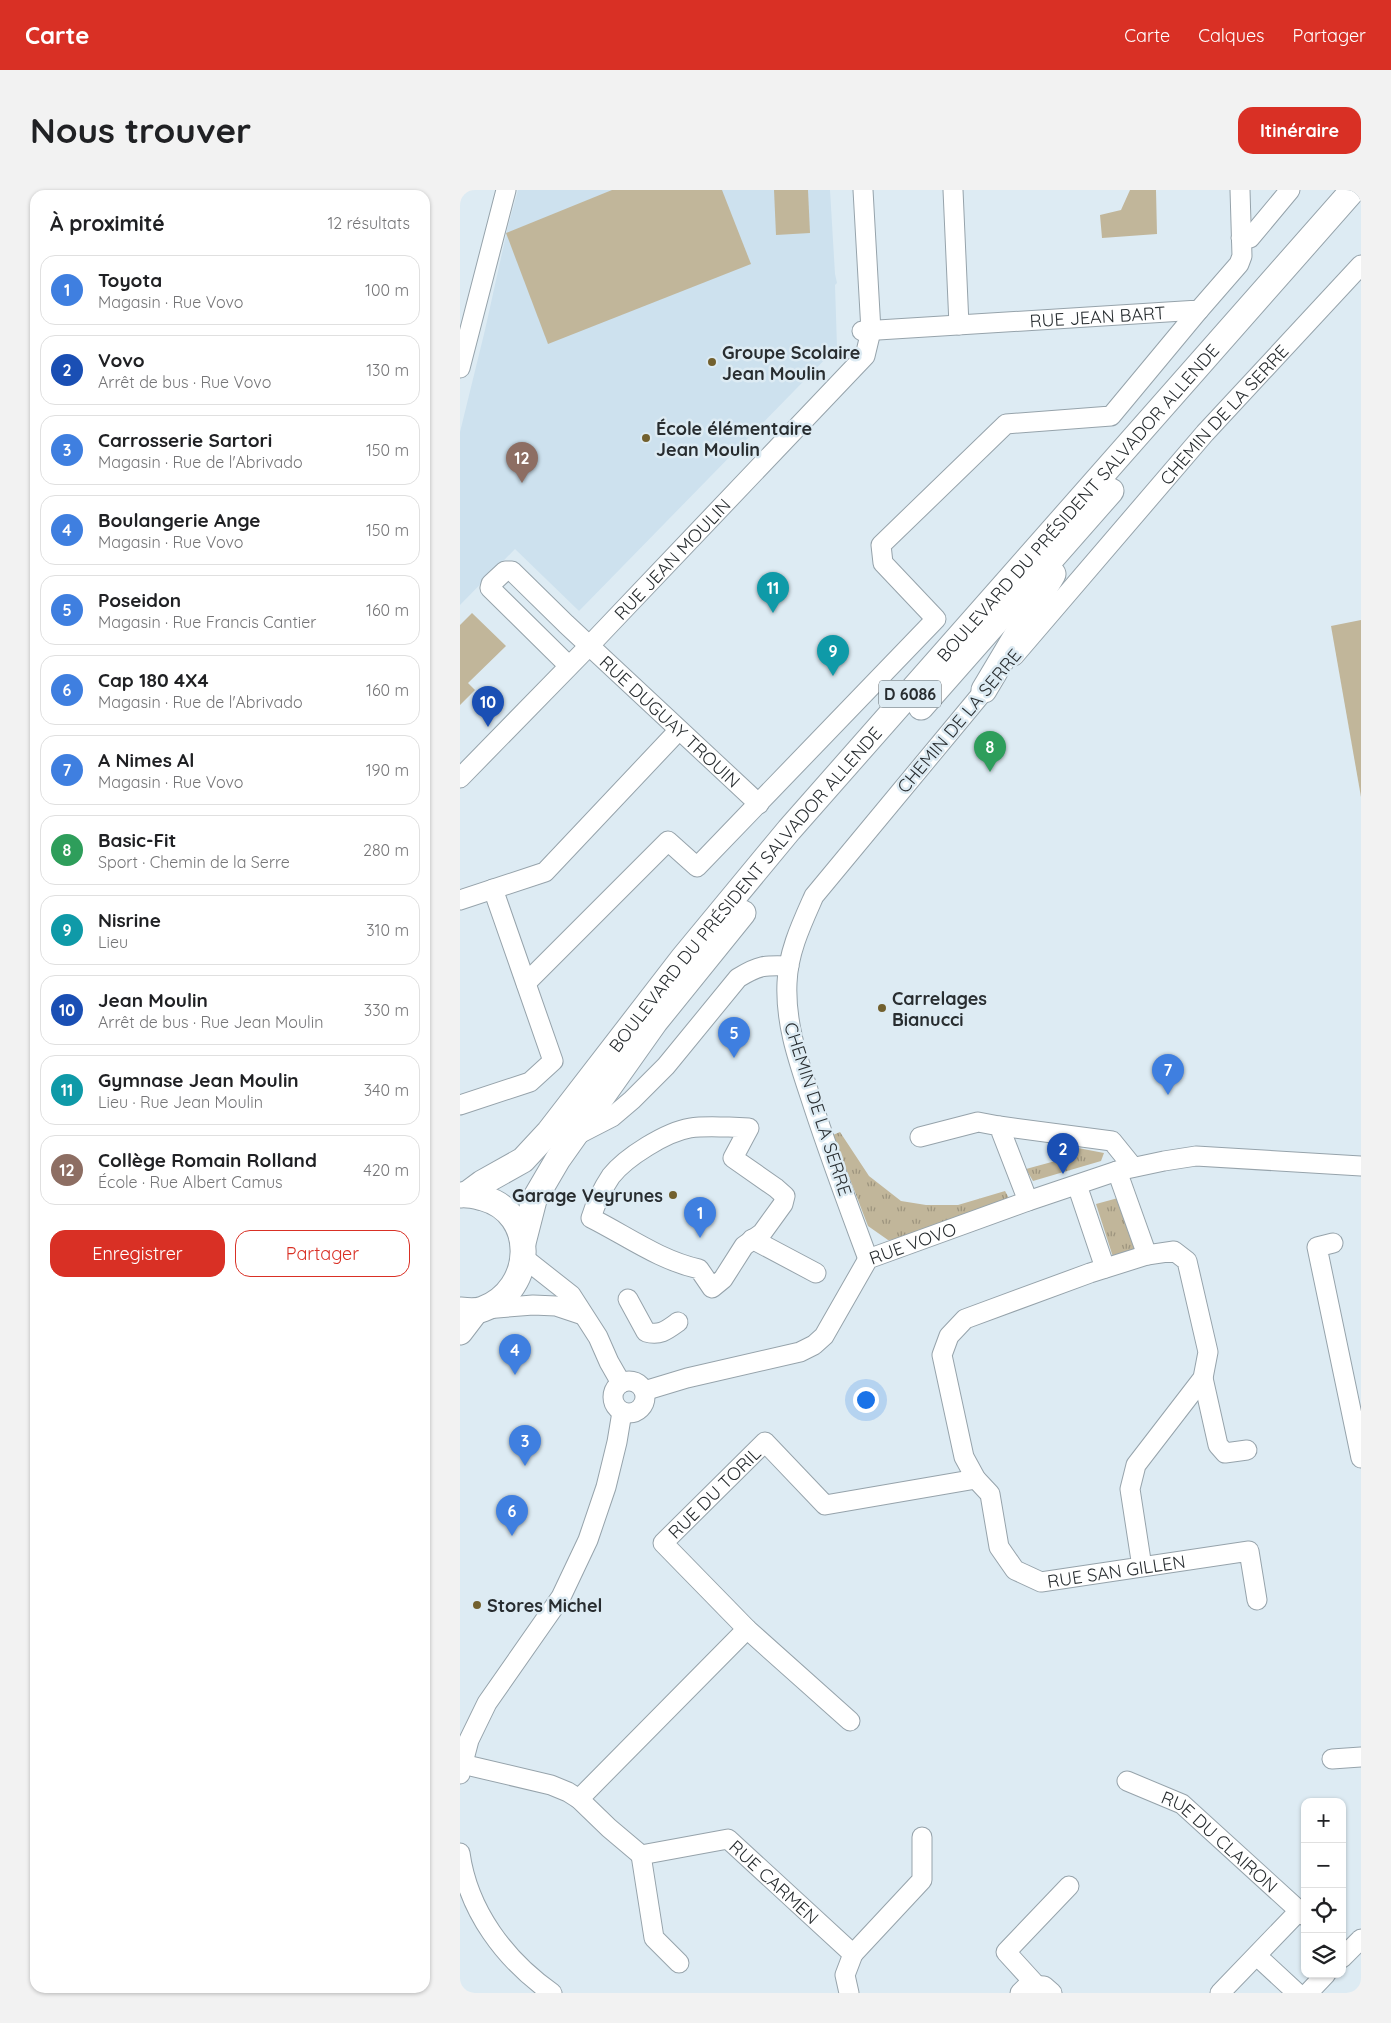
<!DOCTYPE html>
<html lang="fr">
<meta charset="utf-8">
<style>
:root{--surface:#fff;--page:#f2f2f2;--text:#202124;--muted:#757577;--line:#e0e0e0;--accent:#d93025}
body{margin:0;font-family:Quicksand,sans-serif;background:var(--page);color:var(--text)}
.controls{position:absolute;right:15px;bottom:15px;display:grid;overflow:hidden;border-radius:10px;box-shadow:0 1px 4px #0004}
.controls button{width:45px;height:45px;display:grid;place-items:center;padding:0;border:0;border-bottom:1px solid var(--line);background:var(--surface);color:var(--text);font:25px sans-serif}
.you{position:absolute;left:405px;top:1209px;width:18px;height:18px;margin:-12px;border:4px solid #fff;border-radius:50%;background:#1a73e8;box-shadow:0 0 0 8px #1a73e833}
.badge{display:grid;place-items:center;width:32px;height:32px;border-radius:50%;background:var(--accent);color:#fff;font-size:16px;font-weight:700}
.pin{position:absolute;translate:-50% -41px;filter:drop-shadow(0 1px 2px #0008)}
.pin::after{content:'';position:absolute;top:26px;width:18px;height:15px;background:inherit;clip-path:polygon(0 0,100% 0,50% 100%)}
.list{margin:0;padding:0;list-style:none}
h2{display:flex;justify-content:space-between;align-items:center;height:65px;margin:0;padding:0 20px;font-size:21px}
h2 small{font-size:16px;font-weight:400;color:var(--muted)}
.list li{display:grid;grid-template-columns:32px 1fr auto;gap:15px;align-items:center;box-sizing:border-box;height:70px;margin:0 10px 10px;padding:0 10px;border:1px solid var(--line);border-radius:15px}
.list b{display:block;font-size:19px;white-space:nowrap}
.list p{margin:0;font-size:16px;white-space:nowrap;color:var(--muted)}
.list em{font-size:16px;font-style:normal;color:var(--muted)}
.actions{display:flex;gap:10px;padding:15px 20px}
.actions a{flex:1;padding:11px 0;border:1px solid var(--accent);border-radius:15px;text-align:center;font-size:18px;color:var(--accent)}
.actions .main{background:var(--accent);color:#fff}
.icon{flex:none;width:28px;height:28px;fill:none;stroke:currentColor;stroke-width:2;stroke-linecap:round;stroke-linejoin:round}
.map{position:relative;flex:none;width:901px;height:1803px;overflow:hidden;border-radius:15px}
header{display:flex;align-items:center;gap:30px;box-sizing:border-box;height:70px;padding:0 25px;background:var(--accent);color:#fff}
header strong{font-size:24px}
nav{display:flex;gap:28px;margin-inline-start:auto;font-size:18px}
.intro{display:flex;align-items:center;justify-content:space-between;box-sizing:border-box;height:120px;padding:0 30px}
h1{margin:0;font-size:35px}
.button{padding:12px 22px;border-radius:15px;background:var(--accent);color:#fff;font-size:18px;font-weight:700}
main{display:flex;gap:30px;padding:0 30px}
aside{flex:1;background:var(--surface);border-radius:15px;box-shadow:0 1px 4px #0004}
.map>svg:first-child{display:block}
.built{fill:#cde1ee}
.grass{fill:url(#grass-tufts)}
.park{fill:#c1b69a}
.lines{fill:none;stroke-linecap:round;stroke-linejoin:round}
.minor-casing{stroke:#96a3ab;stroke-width:21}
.major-casing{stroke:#96a3ab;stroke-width:27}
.minor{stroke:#fff;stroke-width:19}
.major{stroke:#fff;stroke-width:25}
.poi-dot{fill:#72602e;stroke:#ddebf3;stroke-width:2}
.labels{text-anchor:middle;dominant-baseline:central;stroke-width:5;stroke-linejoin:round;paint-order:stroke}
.shield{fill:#ddebf3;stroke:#5e666a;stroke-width:1}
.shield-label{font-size:16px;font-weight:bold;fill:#282d30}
.street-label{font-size:18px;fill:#282d30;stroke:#ddebf3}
.poi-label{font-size:18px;font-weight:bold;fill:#282d30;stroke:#ddebf3;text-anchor:start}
</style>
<header>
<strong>Carte</strong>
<nav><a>Carte</a><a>Calques</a><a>Partager</a></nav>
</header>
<div class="intro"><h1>Nous trouver</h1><a class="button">Itinéraire</a></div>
<main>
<aside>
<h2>À proximité<small>12 résultats</small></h2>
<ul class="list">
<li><span class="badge" style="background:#3f7fe0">1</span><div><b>Toyota</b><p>Magasin · Rue Vovo</p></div><em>100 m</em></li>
<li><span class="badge" style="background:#1a4fb4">2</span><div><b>Vovo</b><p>Arrêt de bus · Rue Vovo</p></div><em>130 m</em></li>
<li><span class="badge" style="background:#3f7fe0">3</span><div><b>Carrosserie Sartori</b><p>Magasin · Rue de l'Abrivado</p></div><em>150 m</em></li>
<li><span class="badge" style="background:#3f7fe0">4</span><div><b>Boulangerie Ange</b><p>Magasin · Rue Vovo</p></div><em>150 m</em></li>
<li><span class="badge" style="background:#3f7fe0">5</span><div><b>Poseidon</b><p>Magasin · Rue Francis Cantier</p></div><em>160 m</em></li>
<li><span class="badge" style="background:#3f7fe0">6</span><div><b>Cap 180 4X4</b><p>Magasin · Rue de l'Abrivado</p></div><em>160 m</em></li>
<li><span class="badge" style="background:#3f7fe0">7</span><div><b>A Nimes Al</b><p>Magasin · Rue Vovo</p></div><em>190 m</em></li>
<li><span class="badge" style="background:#2e9e5b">8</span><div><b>Basic-Fit</b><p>Sport · Chemin de la Serre</p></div><em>280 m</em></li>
<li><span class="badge" style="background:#0f9aa8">9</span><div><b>Nisrine</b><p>Lieu</p></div><em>310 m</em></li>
<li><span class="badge" style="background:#1a4fb4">10</span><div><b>Jean Moulin</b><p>Arrêt de bus · Rue Jean Moulin</p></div><em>330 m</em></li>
<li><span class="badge" style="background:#0f9aa8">11</span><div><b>Gymnase Jean Moulin</b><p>Lieu · Rue Jean Moulin</p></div><em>340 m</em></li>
<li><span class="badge" style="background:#8d6e63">12</span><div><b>Collège Romain Rolland</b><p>École · Rue Albert Camus</p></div><em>420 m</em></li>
</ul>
<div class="actions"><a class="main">Enregistrer</a><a>Partager</a></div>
</aside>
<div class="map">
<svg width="901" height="1803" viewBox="0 0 901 1803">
<defs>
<pattern id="grass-tufts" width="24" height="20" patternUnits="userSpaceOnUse" patternTransform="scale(1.25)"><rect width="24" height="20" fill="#c1b69a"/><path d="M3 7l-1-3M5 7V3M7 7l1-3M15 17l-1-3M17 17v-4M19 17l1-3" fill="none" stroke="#9d947e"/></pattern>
</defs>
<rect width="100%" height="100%" fill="#ddebf3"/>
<polygon class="built" points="58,0 370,0 375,84 377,93 375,95 377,157 119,421 55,359 0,415 0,242 25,140 48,36"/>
<g class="grass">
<polygon points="380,942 409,986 441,1011 466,1015 498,1015 545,1001 550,1010 448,1049 428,1050 408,1036 373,945"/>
<polygon points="592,953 644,963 641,971 573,991 566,979 599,970"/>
<polygon points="658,1008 675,1060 653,1067 636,1014"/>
</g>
<g class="park">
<polygon points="152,0 262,0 291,74 88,154 46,43"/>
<polygon points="314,0 348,0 350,43 316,45"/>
<polygon points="670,0 696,0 697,44 642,48 640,25 661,20"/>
<polygon points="12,423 46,456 8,493 15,500 0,515 0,435"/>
<polygon points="901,430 901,607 871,436"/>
</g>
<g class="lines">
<g class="minor-casing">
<g id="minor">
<polyline points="493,0 499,135"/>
<polyline points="781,48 790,48 830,0"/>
<path id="s1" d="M402,141L739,120L779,74L782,66L780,0"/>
<polyline points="0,178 46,0"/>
<path id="s2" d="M554,466L745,243L901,75"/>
<path id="s3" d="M103,470L30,398L31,394L45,381H52L106,434L299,614"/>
<path id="s4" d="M0,588L130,455L405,166L411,141L403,0"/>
<polyline points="0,710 85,682 219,540"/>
<polyline points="66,793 208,651 237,677 476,429 423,373 421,355 546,234 651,226 739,120"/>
<polyline points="0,915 70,892 93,871 33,699"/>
<polyline points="539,936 652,951 673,977"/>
<path d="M269,937L289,938L273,968L316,998L325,1006L323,1014L302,1043L284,1056L263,1089L252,1098L239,1079C199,1070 167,1046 131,1028C135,1015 143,998 151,986C166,967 206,942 230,938C243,936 257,937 269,937Z"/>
<path d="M117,945L152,927L172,910L206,876L278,788C299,775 305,775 329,776"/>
<polyline points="460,947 518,932 539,936 568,1011"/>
<polyline points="657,981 687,1065"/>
<polyline points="617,995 645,1078"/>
<polyline points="292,1049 356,1083"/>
<polyline points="873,1053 857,1057 901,1268"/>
<polyline points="64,1068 111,1105 138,1147 149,1172 161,1193"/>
<path d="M408,1069C389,1018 370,967 353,915C340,875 325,836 327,793C328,762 342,733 354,706L533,490"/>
<path d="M168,1109L186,1142C200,1146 207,1140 218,1132"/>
<polyline points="25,1119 73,1115 96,1116 123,1125"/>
<polyline points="743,1188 758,1255 765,1263 787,1260"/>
<circle cx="169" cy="1207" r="16"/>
<path id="s5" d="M184,1201L227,1188L340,1162L354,1155L364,1146L408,1069L568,1011L657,981L704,971L736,966L901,976"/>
<path id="s6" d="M682,1377L670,1299L676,1275L743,1188L748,1162L727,1071L714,1061L687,1065L630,1083L505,1129L489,1146L482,1165L504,1267L516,1289L530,1304L539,1357L555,1380L581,1392L789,1361L797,1410"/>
<polyline points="287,1439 390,1531"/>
<polyline points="872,1569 901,1567"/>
<path id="s7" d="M2,1574L91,1595L108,1602L119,1609L149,1638L181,1665L268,1649L393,1764L385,1785L389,1803"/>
<polyline points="0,1584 9,1550 27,1513 101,1407 128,1350 146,1297 157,1252 162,1222"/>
<path id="s8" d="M667,1591L722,1614L845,1726"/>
<path id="s9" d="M119,1609L287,1439L203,1353L305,1252L365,1315L516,1289"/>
<path d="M0,1663C8,1721 45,1770 92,1803"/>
<polyline points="181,1665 194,1748 219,1773"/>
<polyline points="393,1764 462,1690 462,1647"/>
<polyline points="797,1766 837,1803"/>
<polyline points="882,1768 901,1749"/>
<polyline points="577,1796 546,1762 609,1696"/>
<polyline points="560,1803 568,1795 584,1796 592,1803"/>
<polyline points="760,1803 839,1721"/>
<polyline points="848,1803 866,1784"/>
</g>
</g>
<g class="major-casing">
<g id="major">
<polyline points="524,500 593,384"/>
<polyline points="461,517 651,301"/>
<path id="s10" d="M7,1004L22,993L63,970L89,942L224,767L329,640L893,0"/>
<path d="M0,1005C8,1004 15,1006 23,1008C78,1023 75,1100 23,1119C16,1122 8,1121 0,1120"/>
<polyline points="63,1053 74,1010 98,969 195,832 283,723"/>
<polyline points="0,1142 16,1121"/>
</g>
</g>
<use href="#minor" class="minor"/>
<use href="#major" class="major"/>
</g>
<g class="poi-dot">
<circle cx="252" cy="172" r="5"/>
<circle cx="186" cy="248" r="5"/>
<circle cx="422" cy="818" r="5"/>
<circle cx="213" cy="1005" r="5"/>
<circle cx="17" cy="1415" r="5"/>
</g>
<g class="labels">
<rect class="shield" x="419" y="490.5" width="62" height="27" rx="4"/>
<g class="shield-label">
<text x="450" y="504">D 6086</text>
</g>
<g class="street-label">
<text stroke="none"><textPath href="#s1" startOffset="236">RUE JEAN BART</textPath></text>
<text stroke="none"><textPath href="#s2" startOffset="320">CHEMIN DE LA SERRE</textPath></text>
<text stroke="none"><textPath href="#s10" startOffset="926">BOULEVARD DU PRÉSIDENT SALVADOR ALLENDE</textPath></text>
<text stroke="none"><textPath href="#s4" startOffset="305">RUE JEAN MOULIN</textPath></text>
<text stroke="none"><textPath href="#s3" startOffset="351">RUE DUGUAY TROUIN</textPath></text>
<text transform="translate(499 531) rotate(-50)">CHEMIN DE LA SERRE</text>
<text stroke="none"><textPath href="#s10" startOffset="416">BOULEVARD DU PRÉSIDENT SALVADOR ALLENDE</textPath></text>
<text transform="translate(358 919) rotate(72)">CHEMIN DE LA SERRE</text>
<text stroke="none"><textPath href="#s5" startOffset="326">RUE VOVO</textPath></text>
<text stroke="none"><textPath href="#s9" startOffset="431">RUE DU TORIL</textPath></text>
<text stroke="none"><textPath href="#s6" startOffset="950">RUE SAN GILLEN</textPath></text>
<text stroke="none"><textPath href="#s8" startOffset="112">RUE DU CLAIRON</textPath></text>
<text stroke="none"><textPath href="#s7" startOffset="358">RUE CARMEN</textPath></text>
</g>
<g class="poi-label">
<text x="262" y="162">Groupe Scolaire<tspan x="262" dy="21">Jean Moulin</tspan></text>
<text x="196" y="238">École élémentaire<tspan x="196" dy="21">Jean Moulin</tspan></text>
<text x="432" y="808">Carrelages<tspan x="432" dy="21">Bianucci</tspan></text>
<text x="203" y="1005" text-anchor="end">Garage Veyrunes</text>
<text x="27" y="1415">Stores Michel</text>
</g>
</g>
</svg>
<div class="controls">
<button>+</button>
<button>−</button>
<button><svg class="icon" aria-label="locate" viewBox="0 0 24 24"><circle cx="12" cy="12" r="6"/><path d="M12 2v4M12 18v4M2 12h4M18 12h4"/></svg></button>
<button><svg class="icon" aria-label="layers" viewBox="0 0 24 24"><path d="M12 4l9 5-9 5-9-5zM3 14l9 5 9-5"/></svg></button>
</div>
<div class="you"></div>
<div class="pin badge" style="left:240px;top:1048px;background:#3f7fe0">1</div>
<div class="pin badge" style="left:603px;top:984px;background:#1a4fb4">2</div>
<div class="pin badge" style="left:65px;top:1276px;background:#3f7fe0">3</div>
<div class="pin badge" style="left:55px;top:1185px;background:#3f7fe0">4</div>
<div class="pin badge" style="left:274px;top:868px;background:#3f7fe0">5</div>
<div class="pin badge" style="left:52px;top:1346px;background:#3f7fe0">6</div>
<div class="pin badge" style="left:708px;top:905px;background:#3f7fe0">7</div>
<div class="pin badge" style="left:530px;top:582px;background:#2e9e5b">8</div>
<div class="pin badge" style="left:373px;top:486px;background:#0f9aa8">9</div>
<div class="pin badge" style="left:28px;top:537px;background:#1a4fb4">10</div>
<div class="pin badge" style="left:313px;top:423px;background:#0f9aa8">11</div>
<div class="pin badge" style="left:62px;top:293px;background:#8d6e63">12</div>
</div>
</main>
